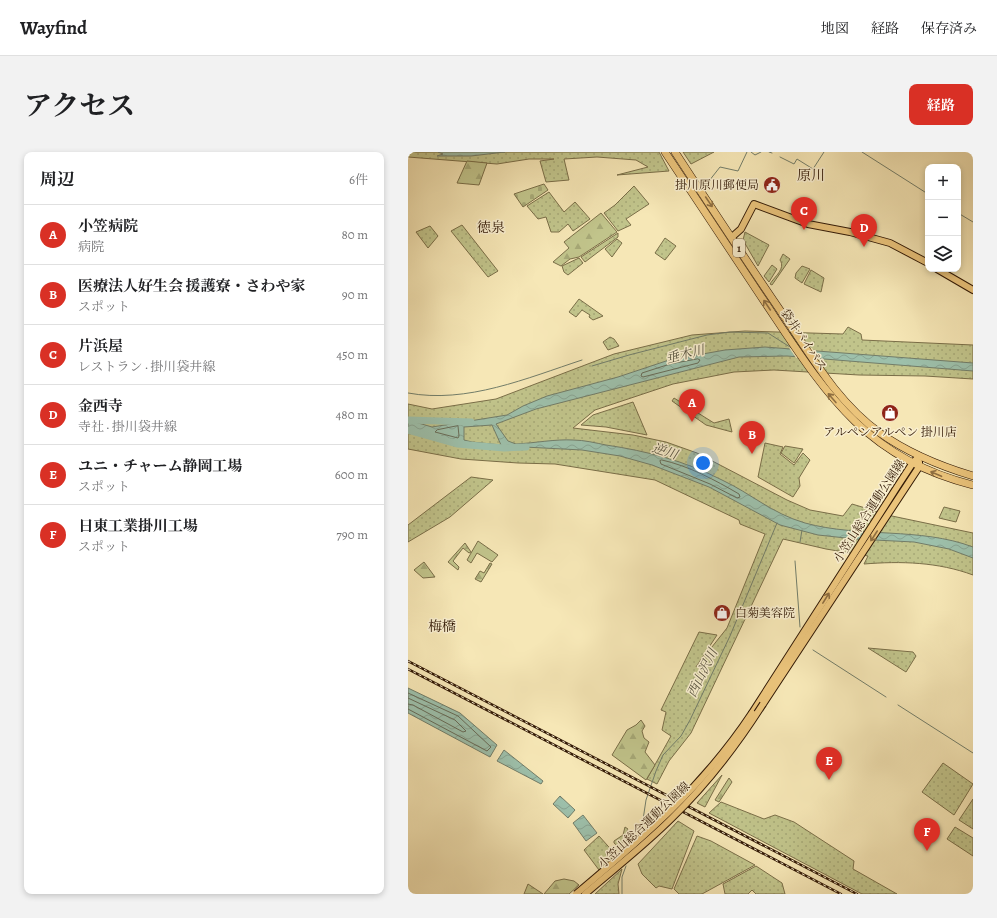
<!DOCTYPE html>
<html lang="ja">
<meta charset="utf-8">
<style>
:root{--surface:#fff;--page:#f2f2f2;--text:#202124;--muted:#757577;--line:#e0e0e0;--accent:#d93025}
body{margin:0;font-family:Alegreya,"Noto Serif JP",serif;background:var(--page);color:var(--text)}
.controls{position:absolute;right:12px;top:12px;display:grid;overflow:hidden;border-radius:8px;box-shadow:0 2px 6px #0003}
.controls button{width:36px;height:36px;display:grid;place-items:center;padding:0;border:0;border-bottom:1px solid var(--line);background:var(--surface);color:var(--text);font:20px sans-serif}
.you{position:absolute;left:295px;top:311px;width:14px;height:14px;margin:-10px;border:3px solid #fff;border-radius:50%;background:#1a73e8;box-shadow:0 0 0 6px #1a73e833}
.badge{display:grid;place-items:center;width:26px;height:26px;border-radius:50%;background:var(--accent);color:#fff;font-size:13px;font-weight:700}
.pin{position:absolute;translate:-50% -33px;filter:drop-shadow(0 1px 2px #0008)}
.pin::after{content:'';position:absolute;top:21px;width:14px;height:12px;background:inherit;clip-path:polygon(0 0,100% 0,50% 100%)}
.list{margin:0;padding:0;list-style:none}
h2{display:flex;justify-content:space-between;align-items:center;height:52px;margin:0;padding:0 16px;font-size:17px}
h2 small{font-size:13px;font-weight:400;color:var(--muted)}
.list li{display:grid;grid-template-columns:26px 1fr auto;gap:12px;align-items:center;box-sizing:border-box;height:60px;padding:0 16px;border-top:1px solid var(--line)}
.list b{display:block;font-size:15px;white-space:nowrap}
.list p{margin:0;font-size:13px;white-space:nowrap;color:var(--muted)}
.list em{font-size:13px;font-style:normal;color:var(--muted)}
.icon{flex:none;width:22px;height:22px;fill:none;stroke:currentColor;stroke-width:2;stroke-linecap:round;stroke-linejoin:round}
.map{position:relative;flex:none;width:565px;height:742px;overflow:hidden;border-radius:8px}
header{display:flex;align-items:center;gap:24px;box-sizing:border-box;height:56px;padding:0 20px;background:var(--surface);border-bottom:1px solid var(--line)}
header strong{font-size:19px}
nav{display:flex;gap:22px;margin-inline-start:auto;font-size:14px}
.intro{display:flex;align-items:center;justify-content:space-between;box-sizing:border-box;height:96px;padding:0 24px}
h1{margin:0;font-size:28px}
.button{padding:10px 18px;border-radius:8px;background:var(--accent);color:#fff;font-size:14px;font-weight:700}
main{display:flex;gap:24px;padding:0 24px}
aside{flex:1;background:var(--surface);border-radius:8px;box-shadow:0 2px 6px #0003}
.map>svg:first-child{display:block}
.grass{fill:url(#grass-dots);stroke:#7a6e48}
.forest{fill:url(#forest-firs);stroke:#7a6e48}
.cemetery{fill:url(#cemetery-stones);stroke:#7a6e48}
.water{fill:url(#water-waves);stroke:#727d69;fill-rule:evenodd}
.pier{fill:#f6e7b6}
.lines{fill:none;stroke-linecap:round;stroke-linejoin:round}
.shore{stroke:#686c58;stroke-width:1}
.stream{stroke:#727d69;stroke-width:1}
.river{stroke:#9dc0ab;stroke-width:7}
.major-casing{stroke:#321905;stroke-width:8}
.highway-casing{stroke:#321905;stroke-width:8}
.major{stroke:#ebc47b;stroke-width:6}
.highway{stroke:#ebc47b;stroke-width:7}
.rail-casing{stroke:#321905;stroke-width:2.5}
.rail{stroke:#f9efd0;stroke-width:1;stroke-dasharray:3;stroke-linecap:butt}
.major-bridge-casing{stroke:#321905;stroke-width:8;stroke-linecap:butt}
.major-bridge{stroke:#ebc47b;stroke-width:6}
.oneway{stroke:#8e6e40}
.labels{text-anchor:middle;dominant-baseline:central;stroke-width:3;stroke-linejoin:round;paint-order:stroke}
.shield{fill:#f9efd0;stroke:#6e5942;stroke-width:1}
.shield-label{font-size:11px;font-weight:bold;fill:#321905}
.poi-label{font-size:12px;fill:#321905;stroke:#f9efd0;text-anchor:end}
.street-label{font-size:12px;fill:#321905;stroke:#f9efd0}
.water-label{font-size:13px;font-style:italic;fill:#57533f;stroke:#f9efd0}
.quarter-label{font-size:14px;fill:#321905;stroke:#f9efd0}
</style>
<header>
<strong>Wayfind</strong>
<nav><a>地図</a><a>経路</a><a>保存済み</a></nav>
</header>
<div class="intro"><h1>アクセス</h1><a class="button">経路</a></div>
<main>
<aside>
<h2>周辺<small>6件</small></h2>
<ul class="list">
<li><span class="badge">A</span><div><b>小笠病院</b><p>病院</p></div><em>80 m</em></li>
<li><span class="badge">B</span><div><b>医療法人好生会 援護寮・さわや家</b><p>スポット</p></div><em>90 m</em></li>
<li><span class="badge">C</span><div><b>片浜屋</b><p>レストラン · 掛川袋井線</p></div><em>450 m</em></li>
<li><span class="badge">D</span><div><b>金西寺</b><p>寺社 · 掛川袋井線</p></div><em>480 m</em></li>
<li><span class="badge">E</span><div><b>ユニ・チャーム静岡工場</b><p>スポット</p></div><em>600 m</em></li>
<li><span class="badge">F</span><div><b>日東工業掛川工場</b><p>スポット</p></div><em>790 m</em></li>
</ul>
</aside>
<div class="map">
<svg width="565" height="742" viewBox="0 0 565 742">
<defs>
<pattern id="grass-dots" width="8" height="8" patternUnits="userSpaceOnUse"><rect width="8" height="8" fill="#c1c48b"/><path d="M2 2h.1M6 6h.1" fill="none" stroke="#a6a876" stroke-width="1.8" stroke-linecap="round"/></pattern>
<pattern id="forest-firs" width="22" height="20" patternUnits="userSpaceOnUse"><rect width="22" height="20" fill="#c1c48b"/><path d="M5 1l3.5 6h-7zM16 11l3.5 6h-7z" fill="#a6a876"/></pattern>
<pattern id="cemetery-stones" width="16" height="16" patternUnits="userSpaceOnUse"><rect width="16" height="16" fill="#c1c48b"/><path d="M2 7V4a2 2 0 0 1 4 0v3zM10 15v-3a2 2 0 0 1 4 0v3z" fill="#a6a876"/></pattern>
<pattern id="water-waves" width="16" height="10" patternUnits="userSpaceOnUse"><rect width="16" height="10" fill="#9dc0ab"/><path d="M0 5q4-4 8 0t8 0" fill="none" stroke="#88a492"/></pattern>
</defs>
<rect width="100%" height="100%" fill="#f6e7b6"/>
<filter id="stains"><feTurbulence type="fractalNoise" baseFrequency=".005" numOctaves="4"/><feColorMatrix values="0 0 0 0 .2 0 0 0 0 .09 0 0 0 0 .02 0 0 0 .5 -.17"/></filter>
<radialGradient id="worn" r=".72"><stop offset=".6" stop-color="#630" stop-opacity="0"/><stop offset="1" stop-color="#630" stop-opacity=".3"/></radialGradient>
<g class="grass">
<polygon points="0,0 251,0 261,19 209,23 240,15 228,8 189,5 156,7 161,28 138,30 132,9 146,7 121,7 89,12 0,5"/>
<polygon points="275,0 306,0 283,12"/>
<polygon points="226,34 241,52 218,67 223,73 210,79 196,61 207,53"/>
<polygon points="141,40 156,60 167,50 182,67 165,79 160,72 151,80 143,80 138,65 130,67 119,54"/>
<polygon points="54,73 90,119 80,125 43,79"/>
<polygon points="22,74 30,84 20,96 8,80"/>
<polygon points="337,80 361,93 350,114 335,88"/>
<polygon points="210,81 210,85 177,110 173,105"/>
<polygon points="257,86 268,94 257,108 247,101"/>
<polygon points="209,87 214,91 204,105 197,97"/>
<path d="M375,102L382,107L364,133L362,132C366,125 378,117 372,108Z"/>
<polygon points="171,106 175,111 160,123 156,120 154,114"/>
<polygon points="364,113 369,117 361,130 356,124"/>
<polygon points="394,114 402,117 394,131 387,126 388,121"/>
<polygon points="403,118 416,126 413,140 396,132"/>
<polygon points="171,147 195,164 185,168 181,165 182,163 174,158 168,165 161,160"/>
<path d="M440,175L453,182L454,188L565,193V227L517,224L451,223L366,218L326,220L265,232L187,258L165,276L225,283L258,290L289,301L379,348L402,358L435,364L444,352L484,364L565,381V423C530,410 493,409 456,412L460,404L418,397L375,387L283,581L261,609L249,632L239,627L263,584L254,578L258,560L253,558L291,480L309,483L288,515L319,476L357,382L332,372L331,368L247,328L147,312L110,311L53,307L0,297V252L24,257L88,247L206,202L284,183L337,179L435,182Z"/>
<polygon points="202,185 206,187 211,194 200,198 195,190"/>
<polygon points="266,246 306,271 321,267 324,280 298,273 264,249"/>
<polygon points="225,250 239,283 198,275 173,273 185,263"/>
<polygon points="357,291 375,295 372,302 386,313 395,301 402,308 391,326 392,334 385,345 350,325"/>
<polygon points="377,294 395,297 386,311 373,301"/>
<polygon points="63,325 85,328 42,365 0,390 0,373"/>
<polygon points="536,355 552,359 548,370 531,366"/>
<polygon points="460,496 505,500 508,504 498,520"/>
<polygon points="535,611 565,632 546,663 514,640"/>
<polygon points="314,623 297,655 289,651"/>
<polygon points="565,647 565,677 551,668"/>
<polygon points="313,650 356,667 367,663 386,670 446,709 445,717 489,742 454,742 301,661"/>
<polygon points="270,669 286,679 264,737 251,734 248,736 234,722 230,712"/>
<polygon points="547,675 565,686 565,704 539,687"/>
<polygon points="191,684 208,703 191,718 176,698"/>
<polygon points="289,684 303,689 347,713 294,742 271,742 266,737"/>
<polygon points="348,714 374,731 377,742 348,742 344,738 340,742 317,742 315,732"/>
<polygon points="214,717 210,732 211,742 187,742"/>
</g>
<g class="forest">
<polygon points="59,9 79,11 71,33 49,31"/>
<polygon points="193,61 209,80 171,105 162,107 153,114 145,110 161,96 156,90"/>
<polygon points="70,389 90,403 84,410 69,401 63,411 59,408"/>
<polygon points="57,391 63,400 61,401 55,396 45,409 51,415 50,418 40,410"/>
<polygon points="16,410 27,425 15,426 6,418"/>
<polygon points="82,411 84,412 73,430 67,427 72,419 76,421"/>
<polygon points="233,568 237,574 234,579 236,586 241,590 237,600 247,613 238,628 204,603 219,578 228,573"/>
<polygon points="321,626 324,630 311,650 307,648"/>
<polygon points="217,675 220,677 217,684 216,690 214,690 213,697 206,691 206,689 215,683"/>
<polygon points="156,727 166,729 171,733 161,742 136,742 147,729"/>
<polygon points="120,732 135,742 116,742"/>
</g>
<polygon class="cemetery" points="136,32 140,38 115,55 106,42"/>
<g class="water">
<polygon points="30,0 97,0 63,4 29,4 35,2"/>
<path d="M357,195L565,211V219L379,204L331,205L128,257L88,272L100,289L108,292C127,291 147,287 165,288C176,288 188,291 198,293C239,299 277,309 314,328C344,342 363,361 397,371C452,386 512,375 565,395V406L541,397L506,390L447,387L410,383L372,373L301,335L244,313L212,304L174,298L58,292L0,279V268L24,275L99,263L115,254L139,244L210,225L261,208L317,198ZM84,273L93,293L64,290L56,288V275Z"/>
<polygon points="0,536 52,561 89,593 82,605 0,561"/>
<polygon points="96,598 135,629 133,632 89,609"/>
<polygon points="152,644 167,658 160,666 145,652"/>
<polygon points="175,663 189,681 178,689 165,671"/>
</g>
<polygon class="pier" points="380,194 404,196 413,208 388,206"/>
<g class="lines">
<g class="shore">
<polygon points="290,207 292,208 290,211 235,225 233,224 234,221 262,212"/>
<polygon points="50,274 51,284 50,286 27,280 29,278"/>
<path d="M254,308C281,314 307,328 331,342L332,345L329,346L302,332L253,312L252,309Z"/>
<polyline points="0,541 50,564 83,595 79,599 0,557"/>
<polyline points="0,546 47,568 58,579 55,580 5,553 0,552"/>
</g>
<g class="stream">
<polyline points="343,0 347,3 353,0"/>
<polyline points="361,0 364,1"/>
<polyline points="454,0 520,42"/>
<polyline points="372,5 386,12 389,7 405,17 416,0"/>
<polyline points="301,29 312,15 330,19 339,0"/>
<polyline points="550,61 565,70"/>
<polyline points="184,214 221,203 299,183 322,180 360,181 385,197"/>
<path d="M0,241C59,252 119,226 174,208"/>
<polyline points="392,390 394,378"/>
<polyline points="387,409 392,475"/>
<polyline points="405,498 478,545"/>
<polyline points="490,553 565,601"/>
<polyline points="233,681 238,648 248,619 255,603 273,584 282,568 322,484 369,371"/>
<polyline points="214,742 214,725 218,714"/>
</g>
<g class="river">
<polyline points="0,268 63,270"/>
<polyline points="0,278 49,292 96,296 118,295"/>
</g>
<g class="major-casing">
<g id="major">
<polyline points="324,85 333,77 346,52 400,72 442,80 482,91 520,111"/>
<polyline points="529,117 565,138"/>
<polyline points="355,552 511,315 511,310"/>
<polyline points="344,561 489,335 504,312 511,304"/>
</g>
</g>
<g class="highway-casing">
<g id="highway">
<path d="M257,0C290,49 323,99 356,149C415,237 455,306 565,333"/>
<path d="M267,0C303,55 339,110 376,164C404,205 430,251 472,281C500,301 532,314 565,324"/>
</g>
</g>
<use href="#major" class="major"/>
<use href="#highway" class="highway"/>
<g class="rail-casing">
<g id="rail">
<polyline points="0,509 449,742"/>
<polyline points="0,517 433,742"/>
</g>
</g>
<use href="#rail" class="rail"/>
<g class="major-bridge-casing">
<g id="major-bridge">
<path d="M168,742C236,685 295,635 344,561"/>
<path d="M177,742C206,717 237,693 264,666C299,632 329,593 355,552"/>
</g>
</g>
<use href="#major-bridge" class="major-bridge"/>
</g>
<defs><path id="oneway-shaft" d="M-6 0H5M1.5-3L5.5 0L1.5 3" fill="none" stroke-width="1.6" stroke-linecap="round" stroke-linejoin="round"/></defs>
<g class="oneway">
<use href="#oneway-shaft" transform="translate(301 50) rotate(56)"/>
<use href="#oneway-shaft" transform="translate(359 153) rotate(-124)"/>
<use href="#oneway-shaft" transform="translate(424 246) rotate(-131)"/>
<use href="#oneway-shaft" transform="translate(528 322) rotate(-157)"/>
<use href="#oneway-shaft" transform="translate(466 384) rotate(123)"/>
<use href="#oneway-shaft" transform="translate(418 446) rotate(-58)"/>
</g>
<defs>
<g id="civic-disc" transform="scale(0.9)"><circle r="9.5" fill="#8f2418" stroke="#f9efd0"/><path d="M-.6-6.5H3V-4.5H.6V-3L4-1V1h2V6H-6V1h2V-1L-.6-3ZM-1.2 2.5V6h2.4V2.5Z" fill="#fff"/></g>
<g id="shop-disc" transform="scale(0.9)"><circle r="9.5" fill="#8f2418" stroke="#f9efd0"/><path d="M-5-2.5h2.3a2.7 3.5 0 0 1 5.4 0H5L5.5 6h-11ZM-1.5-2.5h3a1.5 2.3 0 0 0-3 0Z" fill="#fff"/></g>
</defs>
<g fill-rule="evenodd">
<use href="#civic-disc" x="364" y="33"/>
<use href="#shop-disc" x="482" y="261"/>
<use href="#shop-disc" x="314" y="461"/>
</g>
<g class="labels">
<rect class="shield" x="325" y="87" width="12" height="18" rx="3"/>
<g class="shield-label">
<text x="331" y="96">1</text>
</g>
<g class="poi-label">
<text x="351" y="33">掛川原川郵便局</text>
<text x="482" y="280" text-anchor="middle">アルペンアルペン 掛川店</text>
<text x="327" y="461" text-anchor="start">白菊美容院</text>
</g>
<g class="street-label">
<text transform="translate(396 188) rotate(56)">袋井バイパス</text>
<text transform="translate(461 359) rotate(-57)">小笠山総合運動公園線</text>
<text transform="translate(236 673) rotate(-43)">小笠山総合運動公園線</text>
</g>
<g class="water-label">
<text transform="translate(277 202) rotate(-14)">垂木川</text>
<text transform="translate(257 299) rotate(18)">逆川</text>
<text transform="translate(294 521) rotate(-64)">西山沢川</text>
</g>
<g class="quarter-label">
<text x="403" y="23">原川</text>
<text x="83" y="75">徳泉</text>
<text x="34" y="474">梅橋</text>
</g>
</g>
<rect width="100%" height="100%" filter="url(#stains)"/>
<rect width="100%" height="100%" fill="url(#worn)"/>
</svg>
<div class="controls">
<button>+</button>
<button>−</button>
<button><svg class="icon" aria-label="layers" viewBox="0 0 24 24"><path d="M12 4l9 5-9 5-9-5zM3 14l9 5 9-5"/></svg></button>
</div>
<div class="you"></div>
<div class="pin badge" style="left:284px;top:270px">A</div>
<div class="pin badge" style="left:344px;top:302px">B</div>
<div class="pin badge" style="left:396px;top:78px">C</div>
<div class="pin badge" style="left:456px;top:95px">D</div>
<div class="pin badge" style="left:421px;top:628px">E</div>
<div class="pin badge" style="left:519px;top:699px">F</div>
</div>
</main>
